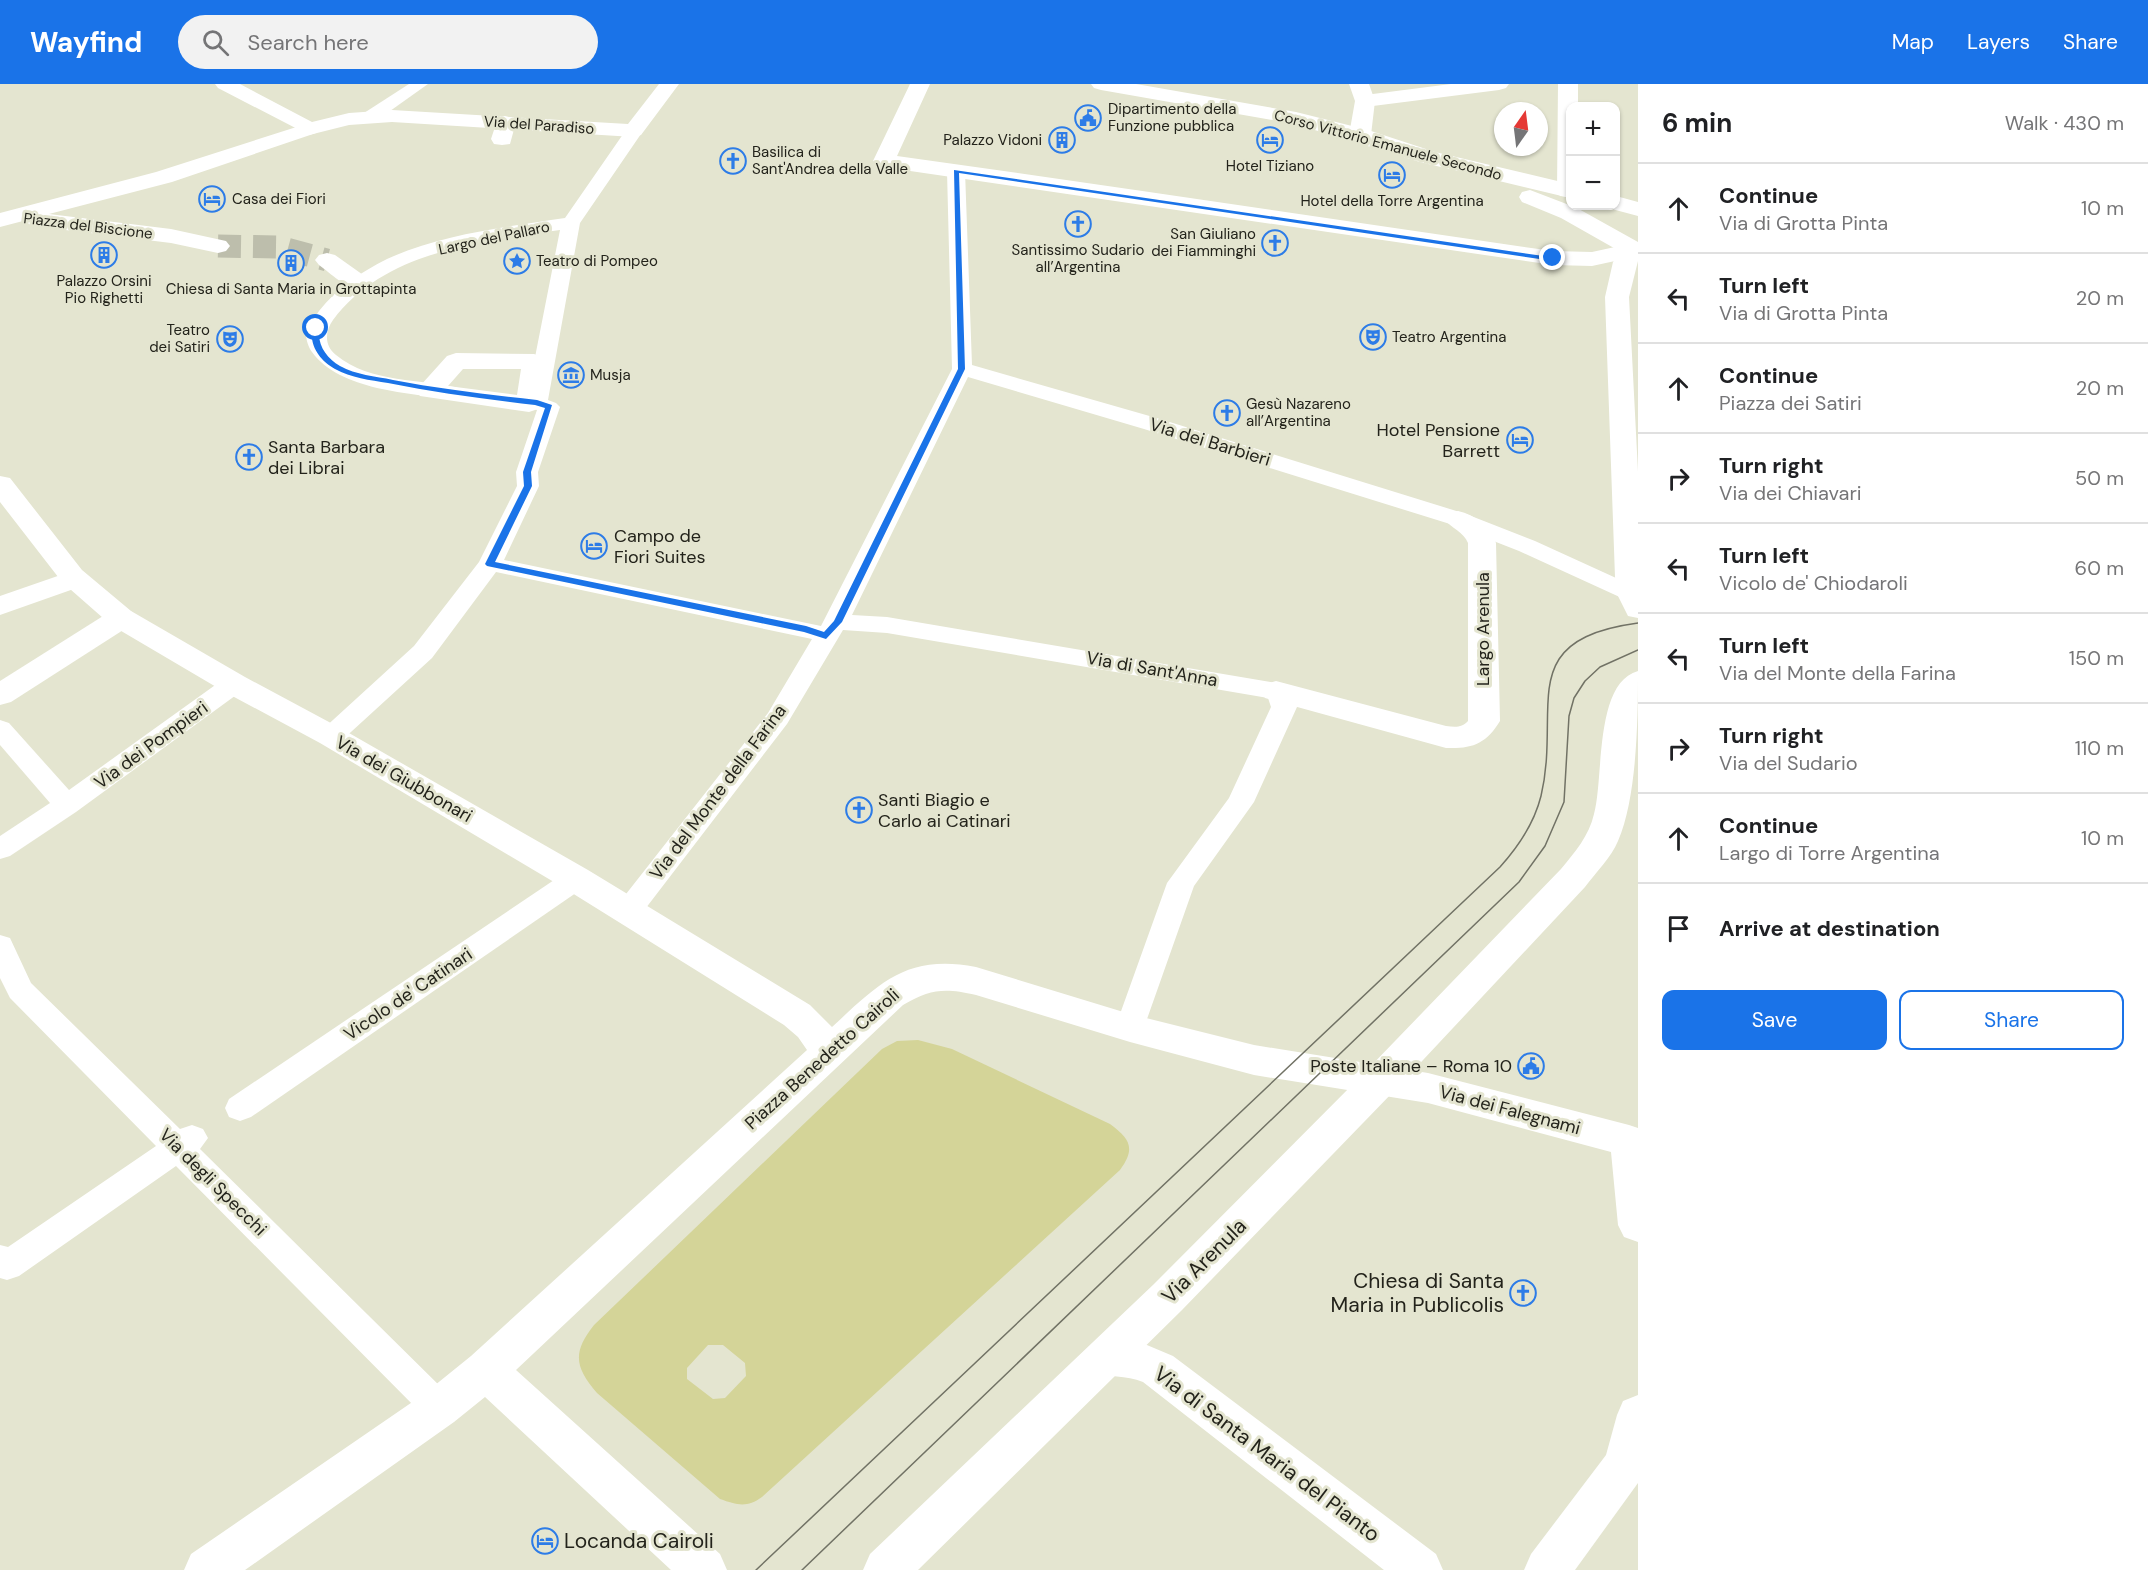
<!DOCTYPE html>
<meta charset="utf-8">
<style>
:root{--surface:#fff;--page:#f2f2f2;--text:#202124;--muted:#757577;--line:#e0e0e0;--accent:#1a73e8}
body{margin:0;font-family:"DM Sans",sans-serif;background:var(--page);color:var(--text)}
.controls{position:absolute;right:18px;top:18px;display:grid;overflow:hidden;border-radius:12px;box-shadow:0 2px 4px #0004}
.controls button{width:54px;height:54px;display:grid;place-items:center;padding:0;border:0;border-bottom:2px solid var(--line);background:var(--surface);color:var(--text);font:30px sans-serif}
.compass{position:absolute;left:1494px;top:18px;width:54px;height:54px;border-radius:50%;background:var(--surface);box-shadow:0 2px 4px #0004;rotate:14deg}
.stop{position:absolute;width:18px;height:18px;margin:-14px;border:4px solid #1a73e8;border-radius:50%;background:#fff}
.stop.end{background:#1a73e8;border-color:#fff;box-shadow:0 2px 6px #0008}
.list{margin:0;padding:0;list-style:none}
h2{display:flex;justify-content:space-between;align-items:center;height:78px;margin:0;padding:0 24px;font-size:26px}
h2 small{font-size:20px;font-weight:400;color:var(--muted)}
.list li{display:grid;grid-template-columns:39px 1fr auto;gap:18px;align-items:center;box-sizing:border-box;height:90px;padding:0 24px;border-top:2px solid var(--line)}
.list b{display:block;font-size:22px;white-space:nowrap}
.list p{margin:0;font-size:20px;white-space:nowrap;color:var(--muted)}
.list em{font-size:20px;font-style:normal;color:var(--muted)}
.actions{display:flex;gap:12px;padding:18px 24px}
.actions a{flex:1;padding:14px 0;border:2px solid var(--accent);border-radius:12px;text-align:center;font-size:21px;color:var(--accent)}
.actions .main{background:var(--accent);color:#fff}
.icon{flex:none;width:33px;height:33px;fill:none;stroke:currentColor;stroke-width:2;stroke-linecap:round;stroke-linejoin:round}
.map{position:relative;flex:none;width:1638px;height:1486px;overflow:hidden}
header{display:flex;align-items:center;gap:36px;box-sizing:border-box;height:84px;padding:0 30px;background:var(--accent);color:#fff}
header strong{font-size:28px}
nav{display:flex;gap:33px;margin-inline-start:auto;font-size:21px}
.search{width:420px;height:54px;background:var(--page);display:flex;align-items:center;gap:15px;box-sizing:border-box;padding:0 21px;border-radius:33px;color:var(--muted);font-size:22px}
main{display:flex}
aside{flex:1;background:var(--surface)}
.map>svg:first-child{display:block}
.green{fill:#d4d498;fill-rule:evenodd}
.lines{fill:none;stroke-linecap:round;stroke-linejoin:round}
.pedestrian-tunnel{stroke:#bdbeac;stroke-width:23;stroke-dasharray:23 12;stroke-linecap:butt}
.service{fill:#fff;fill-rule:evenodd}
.pedestrian{fill:#fff;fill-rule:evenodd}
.minor{fill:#fff;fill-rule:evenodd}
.tertiary{fill:#fff;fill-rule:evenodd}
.tram{stroke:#717265;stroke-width:1.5}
.route{fill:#1a73e8}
.labels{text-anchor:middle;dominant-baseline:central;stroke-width:6;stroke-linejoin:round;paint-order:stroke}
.far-poi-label{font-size:15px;fill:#23231b;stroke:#e4e5d0;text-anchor:start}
.far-street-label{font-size:15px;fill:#23231b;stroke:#e4e5d0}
.poi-label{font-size:18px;fill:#23231b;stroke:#e4e5d0;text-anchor:start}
.street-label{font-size:18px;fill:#23231b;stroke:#e4e5d0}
.near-street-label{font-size:21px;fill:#23231b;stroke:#e4e5d0}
.near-poi-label{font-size:21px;fill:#23231b;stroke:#e4e5d0;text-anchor:end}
</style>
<header>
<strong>Wayfind</strong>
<div class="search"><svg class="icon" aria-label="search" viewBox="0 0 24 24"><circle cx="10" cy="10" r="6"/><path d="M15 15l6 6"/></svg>Search here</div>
<nav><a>Map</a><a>Layers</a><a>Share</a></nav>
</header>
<main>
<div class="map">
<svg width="1638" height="1486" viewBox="0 0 1638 1486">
<rect width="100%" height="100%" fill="#e4e5d0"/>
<path class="green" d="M918,956L952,965L1110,1040C1130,1055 1136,1064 1120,1086L762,1413C747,1424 737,1421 720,1415L597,1309C575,1283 572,1269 594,1241L882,965L897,957ZM708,1261H723L745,1279L746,1292L725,1314L713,1315L687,1295V1284Z"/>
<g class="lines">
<polyline class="pedestrian-tunnel" points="218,162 279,163 327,176"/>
<g class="service">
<polygon points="409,0 428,0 376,37 364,37 361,33 364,29"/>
<path d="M634,42L640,43L643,47L580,139L548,316L556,319L560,323L538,388L539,402L504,476L821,542L952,285L947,87L950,83H962L965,87L972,281L1160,335L1466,430L1535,457L1638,504V516L1632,517L1624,515L1519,467L1450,440L1144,345L968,293L852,531L887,533L1276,599C1290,603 1294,609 1297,623L1254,718L1194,802L1141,952L1130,956L1119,952L1115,944L1167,799L1229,714L1271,623L1268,614L887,549L843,546L787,640L639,833L629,836L619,833L615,826L619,819L768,629L812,555L496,488L432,574L340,658L331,661L322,658L318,652L322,646L414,562L479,478L517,402L516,388L537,326L530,323L526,319L560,146C482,157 384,167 333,236C325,247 324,262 336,271C371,300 421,294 462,305L465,309L462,313L455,315C411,310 339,306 312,268C307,261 304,250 308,242C311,237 316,232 319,227C337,204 361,188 387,175C442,150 506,143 565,134L628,43Z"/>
<polygon points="234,592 243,594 247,600 243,606 76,728 10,772 0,775 0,752 50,719 0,661 0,636 9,639 69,706 225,594"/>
<polygon points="576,785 586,788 590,795 586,802 251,1033 240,1037 229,1033 225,1024 229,1015 566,788"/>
<polygon points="0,851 10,854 31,899 180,1045 192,1041 203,1045 208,1054 200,1065 451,1313 457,1324 451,1335 439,1340 427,1335 176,1082 19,1192 7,1196 0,1194 0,1161 8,1163 156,1062 10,914 0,894"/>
</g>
<g class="pedestrian">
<polygon points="1451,0 1509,0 1506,4 1499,6 1365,23 1358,21 1355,17 1358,13 1365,11"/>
<polygon points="1558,0 1578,0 1578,22 1570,22 1570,113 1560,112 1557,107"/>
<polygon points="505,32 512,34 516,38 510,60 502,61 494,60 491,55 498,34"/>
<polygon points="309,39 316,41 320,45 316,49 172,98 49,130 171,145 226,157 230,162 226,167 218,169 171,159 33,142 23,137 0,143 0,129 156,88"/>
<path d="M327,169L335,171L366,193L370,198L366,203C348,208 333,191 319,181L315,176L319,171Z"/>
<path d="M456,269L534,270L543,273L547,278L542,320L538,325L529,328L420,312L416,307L420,302L447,272ZM463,285H521L517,311L448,302Z"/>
<path d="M1458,427C1475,431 1490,442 1496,459L1500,637C1486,660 1472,665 1446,664L1265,614L1261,607L1265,600L1276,597L1446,642C1455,643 1462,644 1468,637V459C1464,448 1451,444 1444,435L1448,429Z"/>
<polygon points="75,486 85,489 89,495 85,501 0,531 0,512"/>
<polygon points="121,525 131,527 136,534 131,541 11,618 0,621 0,597 111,527"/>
</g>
<g class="minor">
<polygon points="215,0 240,0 312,38 349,29 392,26 628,40 659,0 679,0 641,51 634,53 392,38 349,41 309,51 218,4"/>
<path d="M910,0H930L897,72C1116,102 1334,136 1553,167L1592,168L1638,158V172L1592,182L1553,181L876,82L873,77Z"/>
<polygon points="1349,0 1369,0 1375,17 1371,51 1368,56 1360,57 1352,56 1349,51 1355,17"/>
<path d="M0,392L10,394L82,486L131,527L245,593L342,645L588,786L810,921L832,943C880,899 906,870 976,883L1130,930L1254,961L1428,989L1629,1041L1638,1044V1158L1624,1153L1618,1141L1611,1068L1428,1019L1254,991L1130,958L976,911C944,904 931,905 903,921L516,1286L720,1470L727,1486H671L485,1313L454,1338L245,1486H184L191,1470L424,1310L471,1272L807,966L798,953L784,941L564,804L320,659L223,607L111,541L62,498L0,418Z"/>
<path d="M1106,1255L1135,1256L1173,1272L1436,1470L1443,1486H1384L1143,1298C1126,1291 1108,1294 1091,1287L1085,1274L1091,1261Z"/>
<polygon points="1638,1311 1638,1399 1575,1486 1524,1486 1531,1470 1606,1371 1617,1331 1623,1317"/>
</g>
<g class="tertiary">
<polygon points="1091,0 1136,0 1296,28 1368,46 1435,68 1570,100 1570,114 1420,78 1295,40 1101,6 1094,4"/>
<polygon points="1530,106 1577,124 1638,158 1638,177 1629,213 1638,388 1638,534 1628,532 1617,510 1615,493 1605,213 1613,178 1621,168 1561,134 1522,118 1519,113 1522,108"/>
<polygon points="1616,112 1638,118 1638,132 1608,124 1607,122 1616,122"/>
<path d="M1638,587C1638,635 1637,714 1618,757C1611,774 1596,788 1585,803L1394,1007L1182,1226L918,1486H863L870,1470L1154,1200L1368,985L1561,785C1575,768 1589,752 1594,730C1604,694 1594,599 1638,587Z"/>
</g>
<g class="tram">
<path d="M756,1486L1500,783C1519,762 1534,740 1541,712C1562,623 1512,556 1638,539"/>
<polyline points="802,1486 1519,798 1545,762 1564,718 1569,632 1574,614 1585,597 1600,583 1638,566"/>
</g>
</g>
<path class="route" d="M954,86L1557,174L1553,177L959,89L965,285L842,538L826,555L804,548L487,482L485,480L524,402L523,388L545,324L535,321C486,315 437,309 388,299C370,296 351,294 335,285C320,277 308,260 313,244L316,241L320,244C316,259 326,274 340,282C356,291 375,292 393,296C441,305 489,311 537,316L552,321L531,388L532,402L495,478L806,542L824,548L834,537L958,285Z"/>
<defs>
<g id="civic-ring" transform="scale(1.35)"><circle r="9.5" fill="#e4e5d0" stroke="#2d7ce7" stroke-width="1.5"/><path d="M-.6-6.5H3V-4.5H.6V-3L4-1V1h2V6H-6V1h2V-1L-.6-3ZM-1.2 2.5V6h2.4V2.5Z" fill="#2d7ce7"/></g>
<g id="building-ring" transform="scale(1.35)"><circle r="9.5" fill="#e4e5d0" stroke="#2d7ce7" stroke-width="1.5"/><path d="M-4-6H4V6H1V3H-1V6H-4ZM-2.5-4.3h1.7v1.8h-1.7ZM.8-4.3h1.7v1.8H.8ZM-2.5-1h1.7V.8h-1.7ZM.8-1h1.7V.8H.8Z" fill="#2d7ce7"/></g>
<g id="hotel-ring" transform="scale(1.35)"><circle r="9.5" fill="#e4e5d0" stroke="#2d7ce7" stroke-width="1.5"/><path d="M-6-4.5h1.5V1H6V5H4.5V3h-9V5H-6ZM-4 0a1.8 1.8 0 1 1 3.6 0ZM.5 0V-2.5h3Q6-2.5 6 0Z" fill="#2d7ce7"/></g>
<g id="church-ring" transform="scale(1.35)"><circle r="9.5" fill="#e4e5d0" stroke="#2d7ce7" stroke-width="1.5"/><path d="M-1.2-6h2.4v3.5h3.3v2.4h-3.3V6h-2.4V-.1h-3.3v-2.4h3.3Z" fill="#2d7ce7"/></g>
<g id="sight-ring" transform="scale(1.35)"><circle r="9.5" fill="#e4e5d0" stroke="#2d7ce7" stroke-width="1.5"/><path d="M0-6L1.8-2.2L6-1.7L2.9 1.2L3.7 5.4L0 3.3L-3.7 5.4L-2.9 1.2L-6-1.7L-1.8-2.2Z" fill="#2d7ce7"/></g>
<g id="theatre-ring" transform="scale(1.35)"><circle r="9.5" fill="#e4e5d0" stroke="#2d7ce7" stroke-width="1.5"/><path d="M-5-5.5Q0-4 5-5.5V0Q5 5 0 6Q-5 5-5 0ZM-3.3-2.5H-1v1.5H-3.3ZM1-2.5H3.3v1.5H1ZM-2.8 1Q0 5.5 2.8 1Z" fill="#2d7ce7"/></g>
<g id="museum-ring" transform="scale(1.35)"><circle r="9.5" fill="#e4e5d0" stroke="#2d7ce7" stroke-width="1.5"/><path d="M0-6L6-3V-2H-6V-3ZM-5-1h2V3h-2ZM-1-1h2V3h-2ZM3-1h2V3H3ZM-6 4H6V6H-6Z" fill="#2d7ce7"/></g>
</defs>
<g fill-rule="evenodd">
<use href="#civic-ring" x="1088" y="34"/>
<use href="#building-ring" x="1062" y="56"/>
<use href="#hotel-ring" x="1270" y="56"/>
<use href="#church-ring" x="733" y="77"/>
<use href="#hotel-ring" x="1392" y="91"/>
<use href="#hotel-ring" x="212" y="115"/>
<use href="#church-ring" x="1078" y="140"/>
<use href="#church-ring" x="1275" y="159"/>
<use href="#building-ring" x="104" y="171"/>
<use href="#sight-ring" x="517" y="177"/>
<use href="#building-ring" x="291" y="179"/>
<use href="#theatre-ring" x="1373" y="253"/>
<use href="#theatre-ring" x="230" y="255"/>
<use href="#museum-ring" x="571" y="291"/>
<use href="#church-ring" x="1227" y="329"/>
<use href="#hotel-ring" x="1520" y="356"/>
<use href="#church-ring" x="249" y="373"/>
<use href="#hotel-ring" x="594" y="462"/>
<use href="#church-ring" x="859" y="726"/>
<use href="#civic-ring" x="1531" y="982"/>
<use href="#church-ring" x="1523" y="1209"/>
<use href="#hotel-ring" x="545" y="1457"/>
</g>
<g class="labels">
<g class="far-poi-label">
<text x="1108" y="25">Dipartimento della<tspan x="1108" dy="17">Funzione pubblica</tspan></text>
<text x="1042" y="56" text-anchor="end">Palazzo Vidoni</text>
<text x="752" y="68">Basilica di<tspan x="752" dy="17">Sant'Andrea della Valle</tspan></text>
<text x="1270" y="82" text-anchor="middle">Hotel Tiziano</text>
<text x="232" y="115">Casa dei Fiori</text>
<text x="1392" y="117" text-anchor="middle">Hotel della Torre Argentina</text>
<text x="1256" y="150" text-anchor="end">San Giuliano<tspan x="1256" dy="17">dei Fiamminghi</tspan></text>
<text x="1078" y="166" text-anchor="middle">Santissimo Sudario<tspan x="1078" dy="17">all’Argentina</tspan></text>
<text x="536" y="177">Teatro di Pompeo</text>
<text x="104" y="197" text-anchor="middle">Palazzo Orsini<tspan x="104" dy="17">Pio Righetti</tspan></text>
<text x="291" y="205" text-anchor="middle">Chiesa di Santa Maria in Grottapinta</text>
<text x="210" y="246" text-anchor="end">Teatro<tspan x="210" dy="17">dei Satiri</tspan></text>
<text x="1392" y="253">Teatro Argentina</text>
<text x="590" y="291">Musja</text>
<text x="1246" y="320">Gesù Nazareno<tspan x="1246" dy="17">all’Argentina</tspan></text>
</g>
<g class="far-street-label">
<text transform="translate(539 41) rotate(4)">Via del Paradiso</text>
<text transform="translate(1388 61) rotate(15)">Corso Vittorio Emanuele Secondo</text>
<text transform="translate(88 142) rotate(7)">Piazza del Biscione</text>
<text transform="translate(494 154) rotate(-12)">Largo del Pallaro</text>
</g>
<g class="poi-label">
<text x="1500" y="346" text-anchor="end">Hotel Pensione<tspan x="1500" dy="21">Barrett</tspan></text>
<text x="268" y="363">Santa Barbara<tspan x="268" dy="21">dei Librai</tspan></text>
<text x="614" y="452">Campo de<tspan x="614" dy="21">Fiori Suites</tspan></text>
<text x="878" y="716">Santi Biagio e<tspan x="878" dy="21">Carlo ai Catinari</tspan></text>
<text x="1512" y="982" text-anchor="end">Poste Italiane – Roma 10</text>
</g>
<g class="street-label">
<text transform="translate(1210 358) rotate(17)">Via dei Barbieri</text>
<text transform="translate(1483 545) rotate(-90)">Largo Arenula</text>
<text transform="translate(1152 585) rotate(10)">Via di Sant'Anna</text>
<text transform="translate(151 661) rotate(-36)">Via dei Pompieri</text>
<text transform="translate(404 695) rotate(30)">Via dei Giubbonari</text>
<text transform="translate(718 708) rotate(-53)">Via del Monte della Farina</text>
<text transform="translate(408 910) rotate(-34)">Vicolo de' Catinari</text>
<text transform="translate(822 975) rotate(-42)">Piazza Benedetto Cairoli</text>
<text transform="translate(1510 1026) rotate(15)">Via dei Falegnami</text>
<text transform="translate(213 1098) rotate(45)">Via degli Specchi</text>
</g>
<g class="near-street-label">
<text transform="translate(1204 1177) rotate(-45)">Via Arenula</text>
<text transform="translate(1267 1370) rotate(37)">Via di Santa Maria del Pianto</text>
</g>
<g class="near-poi-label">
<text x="1504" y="1197">Chiesa di Santa<tspan x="1504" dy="24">Maria in Publicolis</tspan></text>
<text x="564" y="1457" text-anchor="start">Locanda Cairoli</text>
</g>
</g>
</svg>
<div class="controls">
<button>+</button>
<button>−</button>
</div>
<svg class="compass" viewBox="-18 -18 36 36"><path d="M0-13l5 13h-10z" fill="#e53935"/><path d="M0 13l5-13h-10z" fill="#757577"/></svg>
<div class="stop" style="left:316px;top:244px"></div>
<div class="stop end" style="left:1553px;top:174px"></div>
</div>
<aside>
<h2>6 min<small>Walk · 430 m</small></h2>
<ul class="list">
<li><svg class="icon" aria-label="ahead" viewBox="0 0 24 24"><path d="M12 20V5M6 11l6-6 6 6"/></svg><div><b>Continue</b><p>Via di Grotta Pinta</p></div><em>10 m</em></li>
<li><svg class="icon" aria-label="left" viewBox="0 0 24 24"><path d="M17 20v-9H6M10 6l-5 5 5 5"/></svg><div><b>Turn left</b><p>Via di Grotta Pinta</p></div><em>20 m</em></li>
<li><svg class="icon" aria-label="ahead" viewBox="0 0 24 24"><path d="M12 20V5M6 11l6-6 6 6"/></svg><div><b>Continue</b><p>Piazza dei Satiri</p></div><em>20 m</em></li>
<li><svg class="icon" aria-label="right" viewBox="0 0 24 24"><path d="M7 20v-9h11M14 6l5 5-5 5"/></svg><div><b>Turn right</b><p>Via dei Chiavari</p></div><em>50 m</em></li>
<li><svg class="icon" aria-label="left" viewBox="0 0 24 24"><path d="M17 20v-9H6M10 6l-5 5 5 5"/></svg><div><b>Turn left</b><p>Vicolo de' Chiodaroli</p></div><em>60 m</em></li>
<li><svg class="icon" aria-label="left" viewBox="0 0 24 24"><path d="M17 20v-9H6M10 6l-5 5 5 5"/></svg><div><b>Turn left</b><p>Via del Monte della Farina</p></div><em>150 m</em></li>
<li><svg class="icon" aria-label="right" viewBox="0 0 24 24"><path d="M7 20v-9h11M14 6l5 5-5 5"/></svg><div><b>Turn right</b><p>Via del Sudario</p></div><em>110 m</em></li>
<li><svg class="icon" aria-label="ahead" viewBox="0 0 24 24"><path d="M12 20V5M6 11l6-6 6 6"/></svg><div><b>Continue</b><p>Largo di Torre Argentina</p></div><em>10 m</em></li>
<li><svg class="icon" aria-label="arrive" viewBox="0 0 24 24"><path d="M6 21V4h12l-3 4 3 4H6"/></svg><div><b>Arrive at destination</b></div></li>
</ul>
<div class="actions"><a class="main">Save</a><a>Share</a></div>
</aside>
</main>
